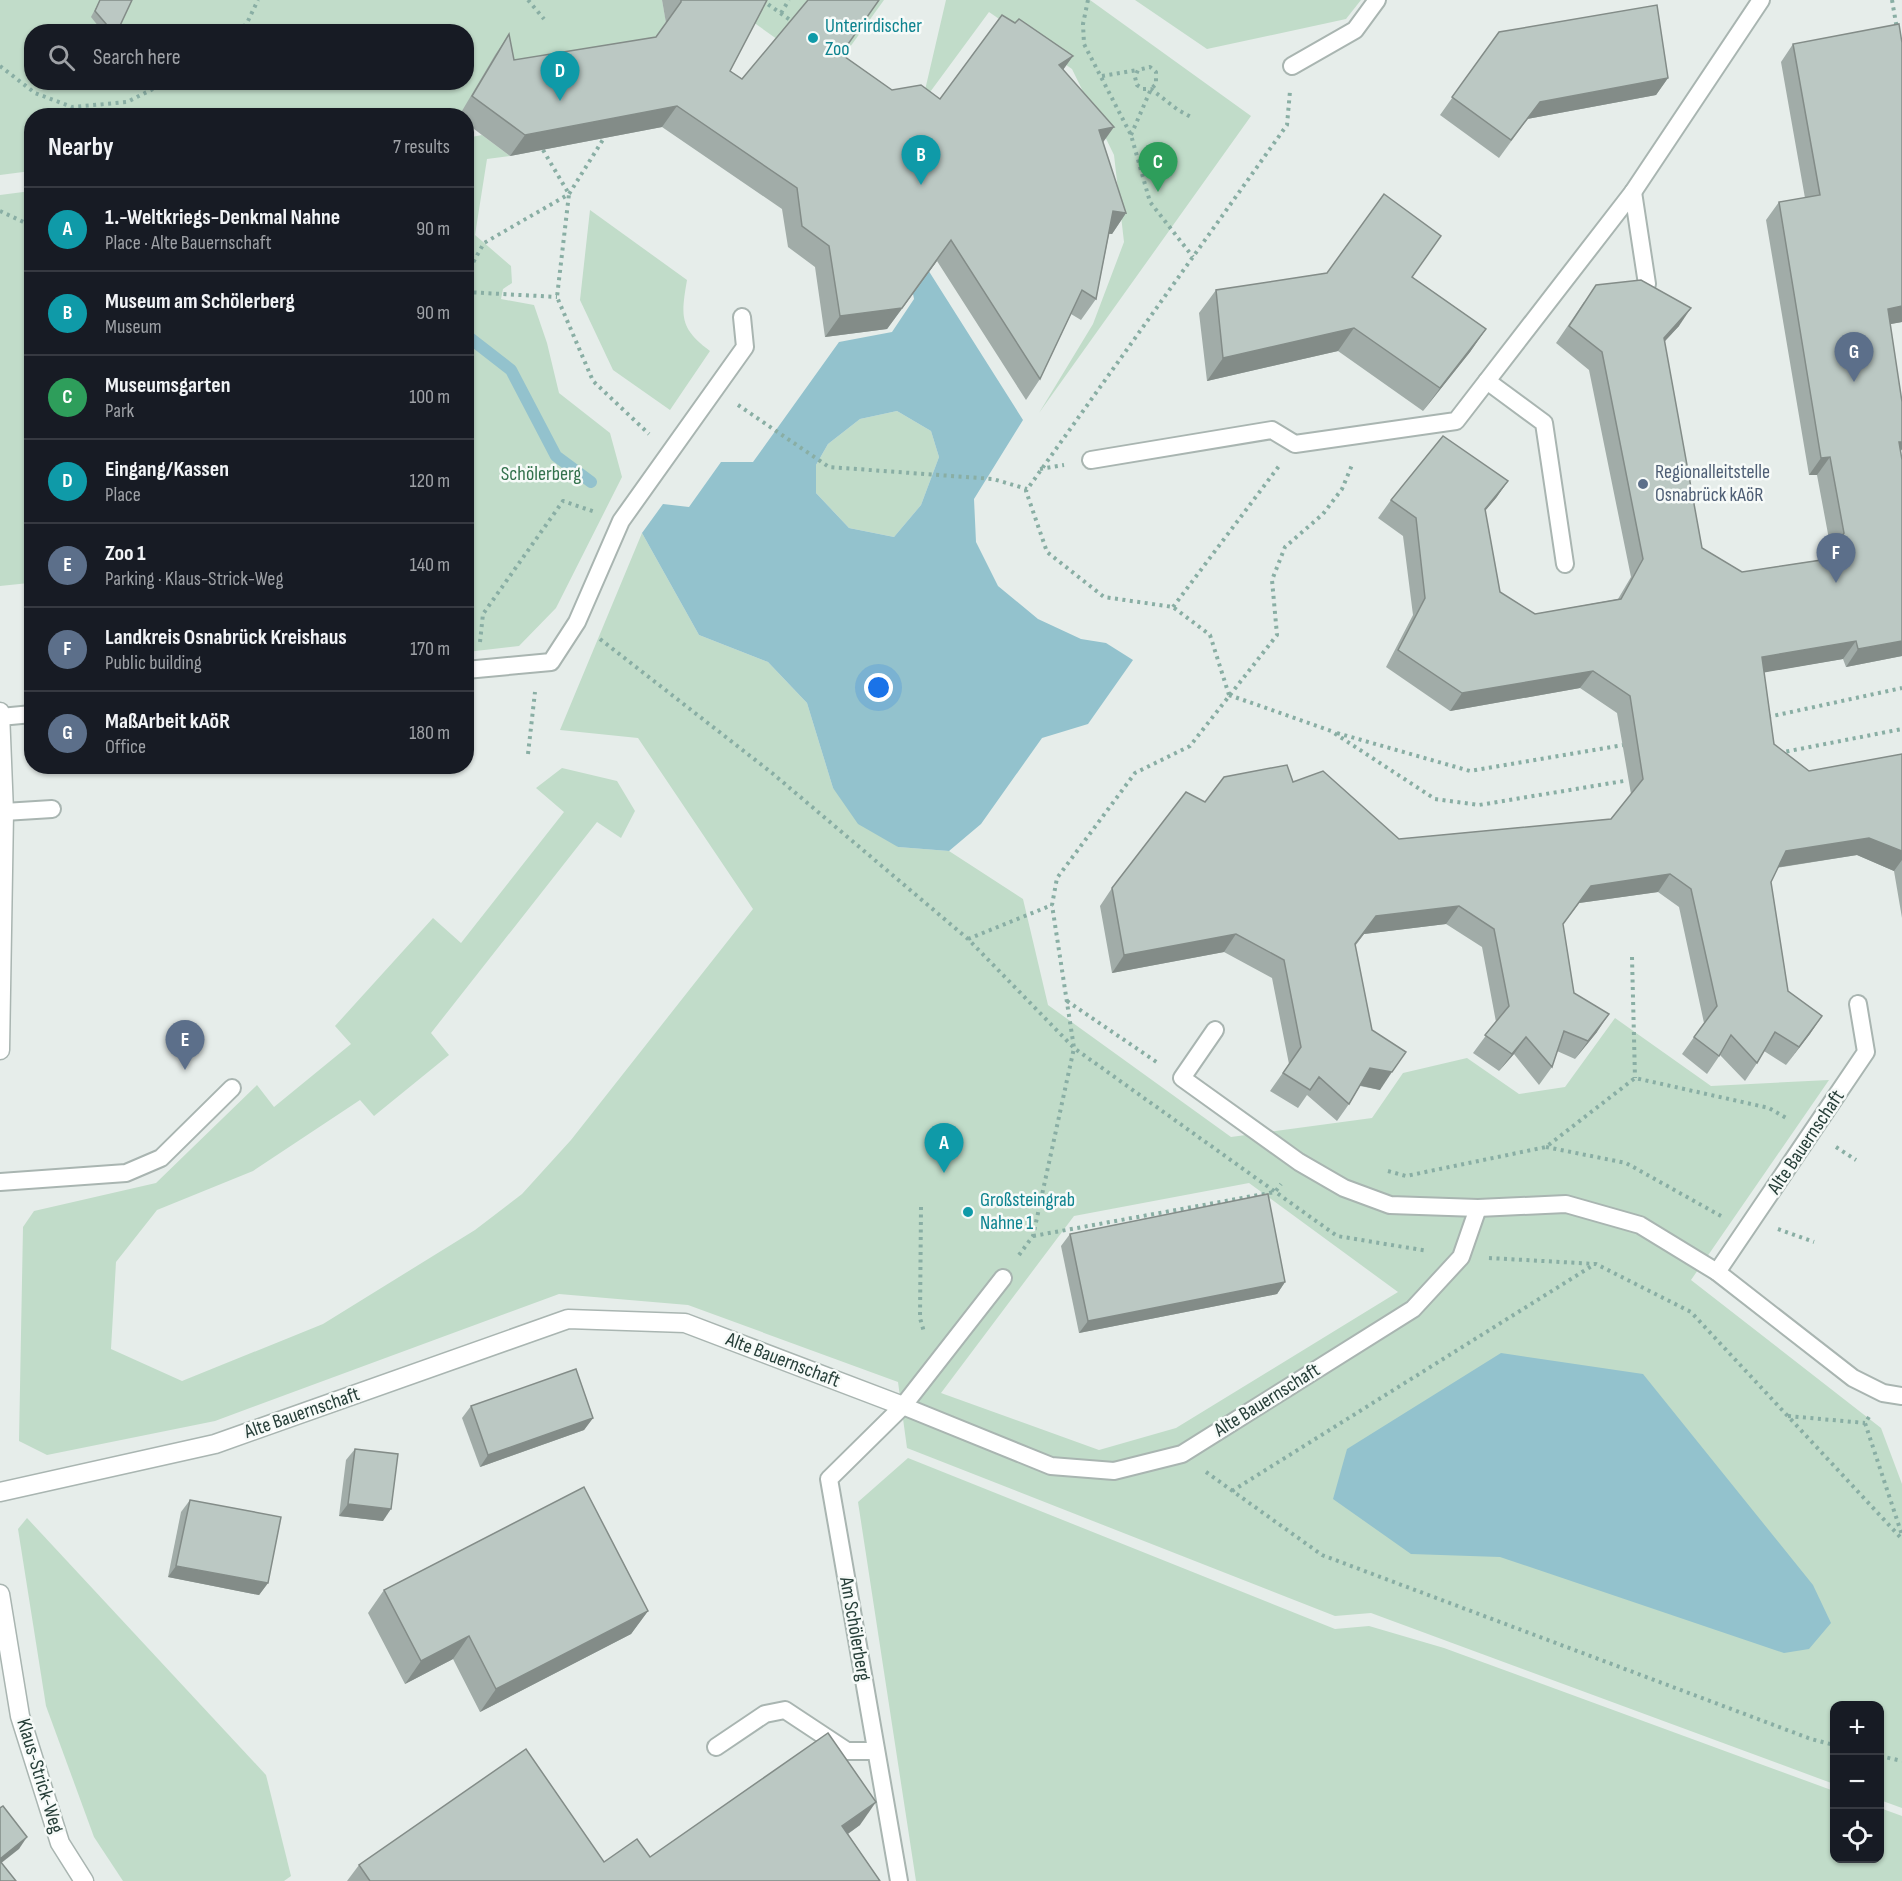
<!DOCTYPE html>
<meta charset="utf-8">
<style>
:root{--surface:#171b24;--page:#242831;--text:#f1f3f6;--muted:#9ea1a6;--line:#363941;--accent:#b45309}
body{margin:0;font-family:"Sofia Sans Condensed",sans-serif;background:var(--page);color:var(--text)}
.controls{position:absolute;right:18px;bottom:18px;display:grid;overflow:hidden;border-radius:12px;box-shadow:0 2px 4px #0004}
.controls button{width:54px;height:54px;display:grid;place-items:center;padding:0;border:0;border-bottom:2px solid var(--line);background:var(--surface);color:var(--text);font:30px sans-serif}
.you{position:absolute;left:879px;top:688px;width:21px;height:21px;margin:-15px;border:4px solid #fff;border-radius:50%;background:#1a73e8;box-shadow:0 0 0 9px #1a73e833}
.badge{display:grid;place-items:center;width:39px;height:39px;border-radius:50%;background:var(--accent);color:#fff;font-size:20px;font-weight:700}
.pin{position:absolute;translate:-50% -50px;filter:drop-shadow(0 2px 3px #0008)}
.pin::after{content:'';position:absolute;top:32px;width:21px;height:18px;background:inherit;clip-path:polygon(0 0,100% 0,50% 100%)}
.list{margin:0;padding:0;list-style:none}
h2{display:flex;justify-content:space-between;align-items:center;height:78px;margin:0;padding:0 24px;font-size:26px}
h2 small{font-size:20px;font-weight:400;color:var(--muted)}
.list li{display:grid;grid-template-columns:39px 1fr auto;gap:18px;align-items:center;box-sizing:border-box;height:84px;padding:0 24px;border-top:2px solid var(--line)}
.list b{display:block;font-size:22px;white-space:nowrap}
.list p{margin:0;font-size:20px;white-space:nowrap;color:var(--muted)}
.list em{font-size:20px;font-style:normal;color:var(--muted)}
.icon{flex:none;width:33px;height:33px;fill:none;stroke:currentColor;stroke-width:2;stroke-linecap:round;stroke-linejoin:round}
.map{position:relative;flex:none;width:1902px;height:1881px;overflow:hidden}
.search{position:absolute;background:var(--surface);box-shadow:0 2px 4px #0004;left:24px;top:24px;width:450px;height:66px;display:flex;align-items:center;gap:15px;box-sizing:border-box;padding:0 21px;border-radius:24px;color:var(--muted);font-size:22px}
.panel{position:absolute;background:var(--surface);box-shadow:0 2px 4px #0004;left:24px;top:108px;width:450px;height:666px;border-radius:24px}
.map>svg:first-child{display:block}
.green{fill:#c1dcc9;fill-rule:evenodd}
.water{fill:#93c2cd;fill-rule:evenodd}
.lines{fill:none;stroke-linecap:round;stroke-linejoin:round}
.stream{stroke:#93c2cd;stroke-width:12}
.lane-casing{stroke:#a9b5b1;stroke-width:20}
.street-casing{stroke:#a9b5b1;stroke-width:21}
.path{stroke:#89aea4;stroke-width:4;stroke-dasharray:3 4.5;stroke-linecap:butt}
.lane{stroke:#fff;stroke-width:16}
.street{stroke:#fff;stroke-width:18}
.wall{fill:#a1aca8}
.shaded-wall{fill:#838c88}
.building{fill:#bbc8c3;stroke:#838c88;stroke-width:1.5}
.culture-dot{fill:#0f9aa8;stroke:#f6faf8;stroke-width:2}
.service-dot{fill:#5c6f8a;stroke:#f6faf8;stroke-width:2}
.labels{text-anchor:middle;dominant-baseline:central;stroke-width:5;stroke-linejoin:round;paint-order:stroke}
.culture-label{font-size:20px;fill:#0d838f;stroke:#f6faf8;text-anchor:start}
.service-label{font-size:20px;fill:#4e5e75;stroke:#f6faf8;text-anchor:start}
.park-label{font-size:20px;fill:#33724d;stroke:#f6faf8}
.street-label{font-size:20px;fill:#263e38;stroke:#f6faf8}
</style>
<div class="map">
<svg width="1902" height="1881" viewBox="0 0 1902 1881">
<rect width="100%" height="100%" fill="#e6edea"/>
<g class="green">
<path d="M0,0H662L667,28L599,103L467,125L466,116H32L31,171L0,175ZM32,32H466V82H32Z"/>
<polygon points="722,0 884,0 829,76"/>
<polygon points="946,0 1090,0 1251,116 1039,413 1093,324 1124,242 1114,155 1072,69 989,12 922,103"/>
<polygon points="1135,0 1361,0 1346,19 1207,49"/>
<polygon points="482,135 510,156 487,159 475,235 511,266 512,283 503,289 501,299 534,305 547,343 559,393 610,433 622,477 556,608 519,646 467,652 466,138"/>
<polygon points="31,191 32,191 31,594 29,583 0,586 0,195"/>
<path d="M590,210L687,280C681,316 679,328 710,351L670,410L613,370L580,300Z"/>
<polygon points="897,411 931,431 939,457 921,505 894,537 849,528 816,493 816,465 828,444 860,419"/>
<path d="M642,533L699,635L768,662L807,703L833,788L898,847L949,851L1023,899L1048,1005L1231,1137L1372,1118L1403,1073L1467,1058L1519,1094L1565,1087L1615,1018L1711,1086L1829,1080L1691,1280L1881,1428L1902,1484V1808L1880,1800V1706H1834V1784L1371,1613L1335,1616L907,1448L898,1382L688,1305L559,1294L215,1421L47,1455L19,1441L23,1227L34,1211L156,1183L257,1085L274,1107L351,1044L335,1026L433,918L461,943L564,812L536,788L562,768L617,781L635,811L621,838L597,822L431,1033L449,1055L374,1116L360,1100L253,1171L157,1210L116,1262L111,1349L182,1381L323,1324L475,1230L522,1194L571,1140L753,909L638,738L560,730ZM1249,1183L1398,1292L1176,1428L1099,1450L941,1393L1074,1216Z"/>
<polygon points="908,1458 1335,1629 1369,1626 1444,1648 1834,1791 1834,1858 1880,1858 1880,1808 1902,1816 1902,1881 916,1881 858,1502"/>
<polygon points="27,1518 266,1775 291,1876 284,1881 123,1881 94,1837 46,1706 18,1529"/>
</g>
<g class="water">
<path d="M918,254L1023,420L974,499L976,542L998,586L1038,619L1081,639L1106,643L1133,660L1088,724L1042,738L981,824L949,851L898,847L858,824L833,788L807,703L768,662L699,635L642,533L663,504L689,507L721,462H753L839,342L892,332L914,299L906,256ZM897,411L931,431L939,457L921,505L894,537L849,528L816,493V465L828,444L860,419Z"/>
<polygon points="1501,1353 1643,1374 1813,1585 1831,1623 1809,1649 1784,1653 1500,1557 1411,1554 1333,1499 1347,1449"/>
</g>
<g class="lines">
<polyline class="stream" points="466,335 511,370 556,456 591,482"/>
<g class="lane-casing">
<g id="lane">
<polyline points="1292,66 1355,30 1377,0"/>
<polyline points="1633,192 1647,284"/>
<polyline points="1487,381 1544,423 1565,564"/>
<polyline points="1091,460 1272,430 1295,444 1456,421 1633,192 1761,0"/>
<polyline points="466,670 551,662 577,622 621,521 745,347 742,317"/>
<polyline points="0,717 32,714"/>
<polyline points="4,812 52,809"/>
<polyline points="1215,1030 1182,1078 1299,1162 1344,1188 1390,1205 1478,1208 1566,1204 1640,1225 1717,1272 1853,1378 1883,1393 1902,1396"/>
<polyline points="0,1182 126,1173 161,1158 232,1088"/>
<polyline points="1717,1272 1866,1052 1858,1004"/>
<polyline points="903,1406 1051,1466 1114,1471 1182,1454 1413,1309 1461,1257 1478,1208"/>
<polyline points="716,1747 765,1714 785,1710 847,1751 876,1751"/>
<polyline points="899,1881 829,1479 903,1406 1003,1278"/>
</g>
</g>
<g class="street-casing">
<g id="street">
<polyline points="0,712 4,812 0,1050"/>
<polyline points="0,1492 215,1444 568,1319 685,1323 903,1406"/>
<polyline points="0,1594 20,1716 60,1843 84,1881"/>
</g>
</g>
<g class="path">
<polyline points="528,0 544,19"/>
<polyline points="762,0 793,22"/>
<polyline points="1088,0 1083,24 1084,44 1131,135 1150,202 1193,257"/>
<polyline points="1892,0 1897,29"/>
<polyline points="781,13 789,0"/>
<polyline points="238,32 247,23 258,0"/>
<polyline points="0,66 35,93 72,107 127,102 167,82"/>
<polyline points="1102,76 1138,70"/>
<polyline points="1131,135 1151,89 1156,84 1156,72 1150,67 1138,70 1135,77 1137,85 1143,89 1151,89 1178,110 1191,117"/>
<polyline points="543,150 569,194 557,297 593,381 649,434"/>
<polyline points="0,211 32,226"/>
<polyline points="466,275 484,243 569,194 604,138"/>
<polyline points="466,292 557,297"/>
<polyline points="738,405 829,467 993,479 1027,489"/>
<polyline points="1040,469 1064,465"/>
<polyline points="1173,607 1279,466"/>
<polyline points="600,639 772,773 968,939 1074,1048 1337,1236 1428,1251"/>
<polyline points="480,642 483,614 563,501 595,512"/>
<polyline points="1229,695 1210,635 1173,607 1104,597 1047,552 1026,491 1287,125 1290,91"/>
<polyline points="1229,695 1331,731 1435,799 1479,805 1624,781"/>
<polyline points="1768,717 1902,688"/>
<polyline points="1337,733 1470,771 1623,745"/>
<polyline points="1779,753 1902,729"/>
<polyline points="528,754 535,692"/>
<polyline points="968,939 1052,905"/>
<polyline points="1632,957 1635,1078"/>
<polyline points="1067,1001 1158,1063"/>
<polyline points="1546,1147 1626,1163 1721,1216"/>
<polyline points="1836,1147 1856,1160"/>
<polyline points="1388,1171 1406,1176 1546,1147 1635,1078 1769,1108 1788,1119"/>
<polyline points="921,1207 920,1318 924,1332"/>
<polyline points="1778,1229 1814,1242"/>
<polyline points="1033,1236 1275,1192 1281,1184"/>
<polyline points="1019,1255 1033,1236 1074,1048 1052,905 1057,878 1135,773 1190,746 1277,635 1272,580 1285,547 1323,514 1342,489 1352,465"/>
<polyline points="1489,1258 1596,1264 1691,1312 1902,1539"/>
<polyline points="1788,1416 1865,1423"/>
<polyline points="1869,1417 1865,1423 1902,1535"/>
<polyline points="1206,1472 1322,1555 1811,1739 1834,1745"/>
<polyline points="1232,1491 1595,1264"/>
<polyline points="1880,1756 1902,1761"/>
</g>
<use href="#lane" class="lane"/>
<use href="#street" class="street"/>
</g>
<g class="wall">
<polygon points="100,0 117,32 103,32 91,17"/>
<polygon points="662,0 767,0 730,71 742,79 841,54 892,90 940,99 1073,56 1063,69 1103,142 1126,213 1112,234 1109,234 1096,299 1081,320 1071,314 1040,379 1026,400 937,261 887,329 825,337 815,267 788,247 782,209 662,127 510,156 466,123 466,116 459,116 495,55 509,34 514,60 656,37 666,23"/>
<polygon points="1499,32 1668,78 1656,95 1527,119 1499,158 1440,115"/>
<polygon points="1793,44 1902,322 1890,324 1902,402 1902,449 1901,451 1902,460 1902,656 1846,667 1843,659 1764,672 1774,744 1809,771 1902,754 1902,918 1894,871 1857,855 1777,868 1771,882 1788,991 1822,1016 1786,1065 1764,1051 1757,1063 1745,1081 1720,1055 1707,1074 1682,1054 1704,1023 1679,907 1658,892 1579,903 1563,924 1574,993 1597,1032 1575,1059 1557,1051 1552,1067 1539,1085 1514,1054 1499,1071 1473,1053 1496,1022 1482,947 1446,924 1364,934 1355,945 1380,1090 1360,1086 1349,1104 1337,1121 1307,1095 1298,1108 1270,1091 1289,1064 1272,978 1224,952 1112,973 1100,906 1112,888 1205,802 1293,782 1399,839 1611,819 1631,794 1617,713 1580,688 1450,711 1386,667 1413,615 1403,536 1378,518 1391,500 1508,481 1496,498 1485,511 1500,592 1535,614 1618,599 1631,577 1589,370 1556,343 1584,302 1679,326 1664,342 1702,548 1742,572 1826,559 1831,550 1817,475 1809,475 1766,220 1779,202 1805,198 1781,62"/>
<polygon points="1412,277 1486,329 1470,352 1423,411 1338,351 1207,381 1199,313 1216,290"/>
<polygon points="1070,1234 1285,1282 1277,1294 1079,1333 1061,1246"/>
<polygon points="471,1406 593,1418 584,1430 480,1467 462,1418"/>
<polygon points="355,1449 383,1521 339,1516 346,1460"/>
<polygon points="190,1500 268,1583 259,1595 168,1577 181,1512"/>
<polygon points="384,1590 648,1611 631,1634 480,1712 453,1659 405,1684 368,1613"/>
<polygon points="860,1825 848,1834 880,1881 347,1881 359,1865 604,1862 650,1857"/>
</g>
<g class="shaded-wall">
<polygon points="1073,56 1058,77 1059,65"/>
<polygon points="1668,78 1656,95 1527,119 1499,158 1540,102"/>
<polygon points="677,106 662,127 510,156 525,135"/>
<polygon points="1114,127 1099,148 1099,130"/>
<polygon points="1113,211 1126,213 1112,234 1099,232"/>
<polygon points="937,261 887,329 825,337 840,316"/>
<polygon points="1902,306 1902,322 1875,327 1888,309"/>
<polygon points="1691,308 1679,326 1651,356 1664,338"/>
<polygon points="1354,328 1338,351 1207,381 1223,358"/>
<polygon points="1486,329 1470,352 1423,411 1440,388"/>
<polygon points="1899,442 1902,442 1902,449 1896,458"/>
<polygon points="1830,457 1817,475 1809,475 1821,458"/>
<polygon points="1508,481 1496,498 1472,526 1485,509"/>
<polygon points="1856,641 1843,659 1750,675 1762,657"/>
<polygon points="1902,641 1902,656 1846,667 1858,649"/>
<polygon points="1593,671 1580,688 1450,711 1462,693"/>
<polygon points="1869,838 1902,851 1902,860 1894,871 1857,855 1774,868 1786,851"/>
<polygon points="1670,874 1658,892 1579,903 1550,941 1591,886"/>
<polygon points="1459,906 1446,924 1364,934 1343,962 1376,916"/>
<polygon points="1236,934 1224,952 1112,973 1124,955"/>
<polygon points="1609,1014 1597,1032 1575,1059 1588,1041"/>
<polygon points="1822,1016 1810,1034 1786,1065 1799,1047"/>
<polygon points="1526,1037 1514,1054 1499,1071 1512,1054"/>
<polygon points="1370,1068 1392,1072 1380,1090 1358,1085"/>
<polygon points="1285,1282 1277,1294 1079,1333 1088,1321"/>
<polygon points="593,1418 584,1430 480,1467 488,1455"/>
<polygon points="348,1504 391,1509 383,1521 339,1516"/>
<polygon points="176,1566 268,1583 259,1595 168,1577"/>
<polygon points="648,1611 631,1634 480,1712 496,1689"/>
<polygon points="469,1636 453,1659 405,1684 421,1661"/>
<polygon points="876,1802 860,1825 826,1849 842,1826"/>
<polygon points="27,1837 19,1849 0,1864 0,1859"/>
</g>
<g class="building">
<polygon points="100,0 132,0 117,32 113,32 95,11"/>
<polygon points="681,0 767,0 730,71 742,79 808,0 879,0 841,54 892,90 921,85 940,99 1002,15 1015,23 1019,19 1073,56 1059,65 1114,127 1099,130 1126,213 1113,211 1096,299 1082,290 1040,379 951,240 902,308 840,316 829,246 802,226 797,188 677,106 525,135 472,96 509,34 514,60 656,37 681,2"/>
<polygon points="1657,5 1668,78 1540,102 1511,140 1452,97 1499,32"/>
<polygon points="1899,24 1902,43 1902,306 1888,309 1902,402 1902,442 1899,442 1902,460 1902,641 1858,649 1856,641 1762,657 1774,744 1809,771 1902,754 1902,851 1869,838 1786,851 1771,882 1788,991 1822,1016 1799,1047 1775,1032 1757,1063 1731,1035 1719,1056 1694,1037 1717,1006 1691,889 1670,874 1591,886 1563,924 1574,993 1609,1014 1588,1041 1564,1031 1552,1067 1526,1037 1512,1054 1485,1035 1509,1006 1494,929 1459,906 1376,916 1355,944 1372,1030 1406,1052 1392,1072 1370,1068 1349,1104 1319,1077 1310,1090 1283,1073 1301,1047 1284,960 1236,934 1124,955 1112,888 1186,792 1205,802 1224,777 1287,765 1293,782 1323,771 1399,839 1611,819 1643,779 1630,696 1593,671 1462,693 1398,650 1425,598 1416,518 1391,500 1443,436 1508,481 1485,509 1500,592 1535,614 1621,599 1643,559 1602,352 1569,326 1596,285 1641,280 1691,308 1664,338 1702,548 1742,572 1828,559 1844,533 1830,457 1821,458 1779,202 1820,195 1793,44"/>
<polygon points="1384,194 1441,236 1412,277 1486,329 1440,388 1354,328 1223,358 1216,290 1327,273"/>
<polygon points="1268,1194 1285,1282 1088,1321 1070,1234"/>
<polygon points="576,1369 593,1418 488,1455 471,1406"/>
<polygon points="355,1449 398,1454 391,1509 348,1504"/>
<polygon points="584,1487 648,1611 496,1689 469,1636 421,1661 384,1590"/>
<polygon points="190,1500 281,1517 268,1583 176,1566"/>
<polygon points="828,1733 876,1802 842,1826 880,1881 370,1881 359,1865 526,1749 604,1862 637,1839 650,1857"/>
<polygon points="3,1806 27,1837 0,1859 0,1808"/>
<polygon points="0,1861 16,1881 0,1881"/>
</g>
<g class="culture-dot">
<circle cx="813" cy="38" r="6"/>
<circle cx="968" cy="1212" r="6"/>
</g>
<circle class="service-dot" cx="1643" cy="484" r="6"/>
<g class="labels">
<g class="culture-label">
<text x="825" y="26">Unterirdischer<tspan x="825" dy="23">Zoo</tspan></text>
<text x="980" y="1200">Großsteingrab<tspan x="980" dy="23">Nahne 1</tspan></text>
</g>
<g class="service-label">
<text x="1655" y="472">Regionalleitstelle<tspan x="1655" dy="23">Osnabrück kAöR</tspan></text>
</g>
<g class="park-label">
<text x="541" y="474">Schölerberg</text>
</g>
<g class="street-label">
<text transform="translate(1806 1142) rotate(-56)">Alte Bauernschaft</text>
<text transform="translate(783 1360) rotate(21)">Alte Bauernschaft</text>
<text transform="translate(1267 1400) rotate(-32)">Alte Bauernschaft</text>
<text transform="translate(302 1413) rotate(-19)">Alte Bauernschaft</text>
<text transform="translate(855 1629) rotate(80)">Am Schölerberg</text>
<text transform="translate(40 1776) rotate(73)">Klaus-Strick-Weg</text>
</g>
</g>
</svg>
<div class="controls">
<button>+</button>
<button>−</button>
<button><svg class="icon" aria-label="locate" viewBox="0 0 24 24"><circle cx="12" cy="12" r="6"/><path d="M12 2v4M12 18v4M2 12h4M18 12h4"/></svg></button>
</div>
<div class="you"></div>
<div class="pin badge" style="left:944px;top:1173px;background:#0f9aa8">A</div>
<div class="pin badge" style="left:921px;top:185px;background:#0f9aa8">B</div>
<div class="pin badge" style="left:1158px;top:192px;background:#2e9e5b">C</div>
<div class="pin badge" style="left:560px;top:101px;background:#0f9aa8">D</div>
<div class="pin badge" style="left:185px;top:1070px;background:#5c6f8a">E</div>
<div class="pin badge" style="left:1836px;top:583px;background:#5c6f8a">F</div>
<div class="pin badge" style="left:1854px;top:382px;background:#5c6f8a">G</div>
<div class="search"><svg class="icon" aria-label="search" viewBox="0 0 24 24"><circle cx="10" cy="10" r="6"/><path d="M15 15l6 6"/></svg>Search here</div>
<section class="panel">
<h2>Nearby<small>7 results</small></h2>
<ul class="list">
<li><span class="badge" style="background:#0f9aa8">A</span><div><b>1.-Weltkriegs-Denkmal Nahne</b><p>Place · Alte Bauernschaft</p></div><em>90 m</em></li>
<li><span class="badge" style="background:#0f9aa8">B</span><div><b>Museum am Schölerberg</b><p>Museum</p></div><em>90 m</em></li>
<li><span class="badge" style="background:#2e9e5b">C</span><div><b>Museumsgarten</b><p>Park</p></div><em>100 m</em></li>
<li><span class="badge" style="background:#0f9aa8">D</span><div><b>Eingang/Kassen</b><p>Place</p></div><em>120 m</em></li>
<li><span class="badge" style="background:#5c6f8a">E</span><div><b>Zoo 1</b><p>Parking · Klaus-Strick-Weg</p></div><em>140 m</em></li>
<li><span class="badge" style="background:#5c6f8a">F</span><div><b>Landkreis Osnabrück Kreishaus</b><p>Public building</p></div><em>170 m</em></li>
<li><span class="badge" style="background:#5c6f8a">G</span><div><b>MaßArbeit kAöR</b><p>Office</p></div><em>180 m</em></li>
</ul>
</section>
</div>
